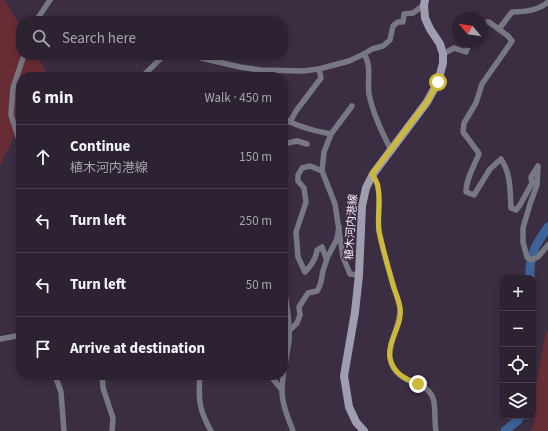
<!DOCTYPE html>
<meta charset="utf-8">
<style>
:root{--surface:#2d2232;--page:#392f3e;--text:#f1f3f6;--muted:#a7a4ac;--line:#483f4d}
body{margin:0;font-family:"Source Sans 3","Noto Sans JP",sans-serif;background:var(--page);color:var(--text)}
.controls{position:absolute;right:12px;bottom:12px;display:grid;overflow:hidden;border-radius:8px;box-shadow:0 2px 6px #0003}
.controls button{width:36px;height:36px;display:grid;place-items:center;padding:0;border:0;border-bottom:1px solid var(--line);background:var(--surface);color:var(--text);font:20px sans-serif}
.compass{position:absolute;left:452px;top:12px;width:36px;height:36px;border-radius:50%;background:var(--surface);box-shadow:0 2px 6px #0003;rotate:299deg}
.stop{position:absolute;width:12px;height:12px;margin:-9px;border:3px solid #cdb938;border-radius:50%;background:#fff}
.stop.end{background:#cdb938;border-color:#fff;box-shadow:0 1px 4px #0008}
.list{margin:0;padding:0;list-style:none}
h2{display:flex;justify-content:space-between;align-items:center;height:52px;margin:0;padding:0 16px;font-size:17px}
h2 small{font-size:13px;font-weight:400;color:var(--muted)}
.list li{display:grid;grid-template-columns:26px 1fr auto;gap:12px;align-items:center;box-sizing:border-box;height:64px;padding:0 16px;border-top:1px solid var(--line)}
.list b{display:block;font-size:15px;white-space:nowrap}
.list p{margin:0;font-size:13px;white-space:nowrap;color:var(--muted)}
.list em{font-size:13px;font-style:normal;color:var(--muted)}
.icon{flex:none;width:22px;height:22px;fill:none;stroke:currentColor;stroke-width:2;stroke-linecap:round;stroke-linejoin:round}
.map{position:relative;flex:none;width:548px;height:431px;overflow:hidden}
.search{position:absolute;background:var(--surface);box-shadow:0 2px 6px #0003;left:16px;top:16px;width:272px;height:44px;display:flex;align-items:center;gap:10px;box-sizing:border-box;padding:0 14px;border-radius:16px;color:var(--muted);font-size:15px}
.panel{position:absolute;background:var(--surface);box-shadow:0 2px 6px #0003;left:16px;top:72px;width:272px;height:308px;border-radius:16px}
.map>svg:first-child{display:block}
.green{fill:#682c35}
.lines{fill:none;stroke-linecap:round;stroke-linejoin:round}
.river{stroke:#3e6398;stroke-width:9}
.minor{stroke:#787883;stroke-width:5.5}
.secondary{stroke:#9e9eb0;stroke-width:8}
.route{stroke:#cdb938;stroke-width:5}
.labels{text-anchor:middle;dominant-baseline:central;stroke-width:3;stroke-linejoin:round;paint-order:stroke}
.street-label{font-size:11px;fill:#f4ebf8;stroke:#3c2e42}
</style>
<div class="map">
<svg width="548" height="431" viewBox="0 0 548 431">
<rect width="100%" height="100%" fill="#3c2e42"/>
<g class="green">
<polygon points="0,0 5,0 21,28 21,55 37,55 45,70 42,77 21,77 21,121 0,166"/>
<polygon points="548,329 548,431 531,431 534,422 536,385 545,336"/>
</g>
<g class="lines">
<g class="river">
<path d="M530,278C529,254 535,246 548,227"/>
<polyline points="505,431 518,420 520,416"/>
</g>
<g class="minor">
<polyline points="36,21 50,0"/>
<path d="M482,23L489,22L508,36L512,41L482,84L476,103L464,123L463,132L478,152L479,154C474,166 466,179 466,192L474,195L490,169L501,159C511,174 510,190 511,208L516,210L520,205L532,183L531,177L538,166L537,185L530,204L523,228V242L527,257L531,260L538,257L548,245"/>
<path d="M499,29L512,12C524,12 538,11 548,2"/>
<path d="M364,54C372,66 367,81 369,94C373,114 382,132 391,150"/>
<polyline points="443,54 454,48 466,52 470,42"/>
<polyline points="196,55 201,58 240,67 260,70 303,71 319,69 349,61 364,54 372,49 383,46 390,40 393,26 398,22 403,22 404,14 413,13 424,5"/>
<polyline points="142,77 164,55"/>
<polyline points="352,106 331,134 324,152 322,171 335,204 343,257 350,274 359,275"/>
<path d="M283,118C297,127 315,131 331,134"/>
<polyline points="290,122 296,111 321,78 319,69"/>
<polyline points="283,144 297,141 307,144"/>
<polyline points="21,146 11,115 13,88 24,55"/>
<path d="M322,171L310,166L302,168L298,175V181L304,188L306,202L296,232L298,257L305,272C311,266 316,258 317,250L322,247L326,258H327L337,239L339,227"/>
<path d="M373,174C374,178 378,183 378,188C381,201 377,217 379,231C382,249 388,267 393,284C395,293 400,302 400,310C400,327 388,342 390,358C395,386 426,379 433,398C436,405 434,421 436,431"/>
<path d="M283,286C287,303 290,323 289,341C287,357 282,373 282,390C282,404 288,418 293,431"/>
<path d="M289,329H291L297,323L300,315L299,307L308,293L317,291C322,284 321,279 323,271C324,267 326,263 327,258"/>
<polyline points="0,339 21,335"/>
<polyline points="55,375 61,392 64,431"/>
<polyline points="102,375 103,388 113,418 112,431"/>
<path d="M200,375C198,399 199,410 211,431"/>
<polyline points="273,375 273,379 282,390"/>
</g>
<polyline class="secondary" points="364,431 356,422 349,407 344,376 355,312 359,275 362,206 366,188 373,174 427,102 438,82 443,63 443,54 440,44 430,29 425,18 424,5 425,0"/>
</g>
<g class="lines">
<path class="route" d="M418,384C405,379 393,373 390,358C387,341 403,325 400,308C399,300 395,292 393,285C388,267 383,249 379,231C377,217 381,201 378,188C378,183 374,178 372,174L427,102L438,82"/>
</g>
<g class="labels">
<g class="street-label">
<text transform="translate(351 227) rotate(-86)">植木河内港線</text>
</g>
</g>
</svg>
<div class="controls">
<button>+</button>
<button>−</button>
<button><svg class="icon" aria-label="locate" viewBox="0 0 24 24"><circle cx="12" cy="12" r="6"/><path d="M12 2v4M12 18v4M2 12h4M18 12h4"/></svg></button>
<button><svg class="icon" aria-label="layers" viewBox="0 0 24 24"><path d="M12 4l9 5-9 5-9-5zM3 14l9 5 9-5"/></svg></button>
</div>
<svg class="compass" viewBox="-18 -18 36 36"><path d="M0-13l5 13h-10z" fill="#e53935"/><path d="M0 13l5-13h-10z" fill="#a7a4ac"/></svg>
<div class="stop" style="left:438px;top:82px"></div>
<div class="stop end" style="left:418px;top:384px"></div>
<div class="search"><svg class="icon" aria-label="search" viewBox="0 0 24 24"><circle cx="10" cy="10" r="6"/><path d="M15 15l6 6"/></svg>Search here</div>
<section class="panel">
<h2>6 min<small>Walk · 450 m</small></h2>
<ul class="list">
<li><svg class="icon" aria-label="ahead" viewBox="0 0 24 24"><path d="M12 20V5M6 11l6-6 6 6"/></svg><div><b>Continue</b><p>植木河内港線</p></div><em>150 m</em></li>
<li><svg class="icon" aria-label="left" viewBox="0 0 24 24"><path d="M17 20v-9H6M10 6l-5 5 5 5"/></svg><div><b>Turn left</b></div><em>250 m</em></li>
<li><svg class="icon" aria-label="left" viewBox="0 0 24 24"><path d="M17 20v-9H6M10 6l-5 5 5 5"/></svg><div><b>Turn left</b></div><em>50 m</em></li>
<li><svg class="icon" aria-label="arrive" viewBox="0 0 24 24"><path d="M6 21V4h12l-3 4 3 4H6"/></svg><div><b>Arrive at destination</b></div></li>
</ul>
</section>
</div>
